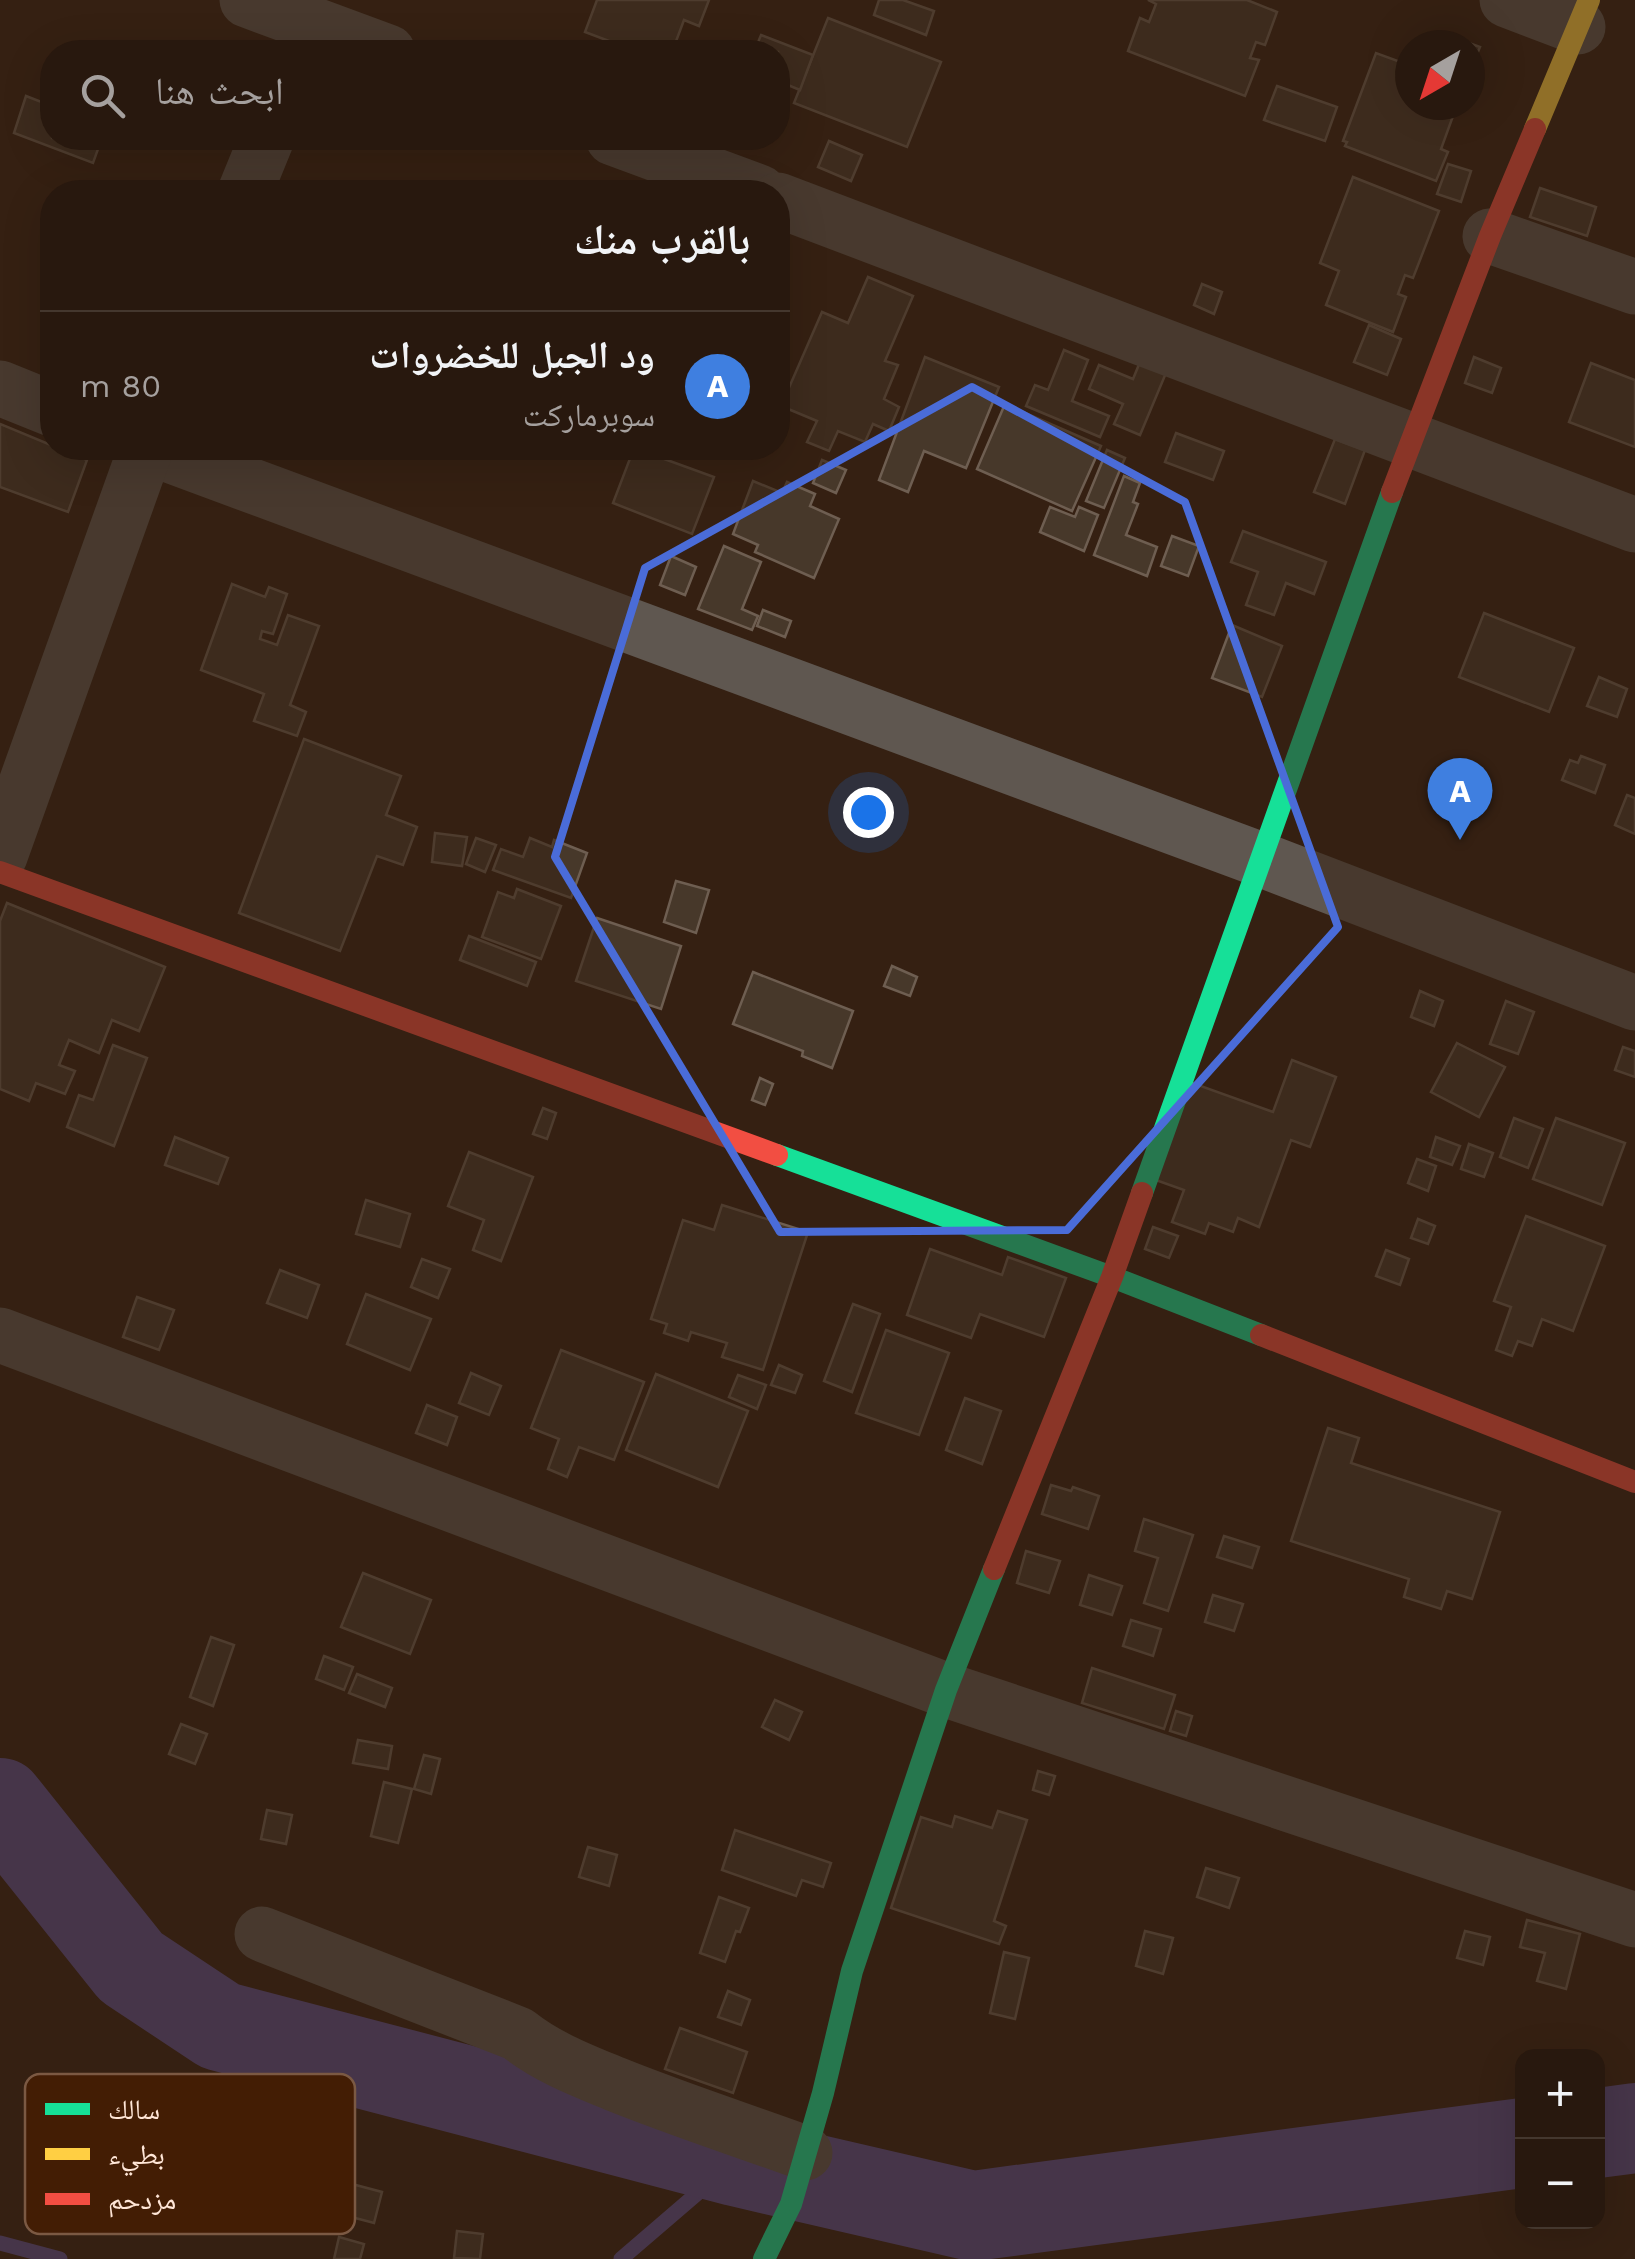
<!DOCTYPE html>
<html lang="ar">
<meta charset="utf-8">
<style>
:root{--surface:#28180e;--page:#34251c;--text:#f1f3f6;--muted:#a5a09e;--line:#44372e;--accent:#ea580c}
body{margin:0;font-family:"Work Sans","Noto Naskh Arabic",sans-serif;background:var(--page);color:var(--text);direction:rtl}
.controls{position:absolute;right:30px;bottom:30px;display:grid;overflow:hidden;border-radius:20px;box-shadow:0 10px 40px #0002}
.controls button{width:90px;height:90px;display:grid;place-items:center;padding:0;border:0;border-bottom:2px solid var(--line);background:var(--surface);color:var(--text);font:50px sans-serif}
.compass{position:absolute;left:1395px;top:30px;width:90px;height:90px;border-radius:50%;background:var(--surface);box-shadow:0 10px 40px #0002;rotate:219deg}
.you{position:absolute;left:868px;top:812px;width:35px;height:35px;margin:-25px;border:8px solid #fff;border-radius:50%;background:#1a73e8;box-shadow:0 0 0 15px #1a73e833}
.badge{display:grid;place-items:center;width:65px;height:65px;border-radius:50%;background:var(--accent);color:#fff;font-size:32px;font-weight:700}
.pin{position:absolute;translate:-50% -82px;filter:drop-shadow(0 2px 5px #0008)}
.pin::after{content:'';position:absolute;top:52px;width:35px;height:30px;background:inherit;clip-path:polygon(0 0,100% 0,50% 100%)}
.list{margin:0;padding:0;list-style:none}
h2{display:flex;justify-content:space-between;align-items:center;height:130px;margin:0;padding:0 40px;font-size:42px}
h2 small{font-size:32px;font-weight:400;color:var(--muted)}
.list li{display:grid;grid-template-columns:65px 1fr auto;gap:30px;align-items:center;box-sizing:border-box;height:150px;padding:0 40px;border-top:2px solid var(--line)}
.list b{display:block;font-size:38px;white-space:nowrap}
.list p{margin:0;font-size:32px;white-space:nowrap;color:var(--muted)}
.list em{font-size:32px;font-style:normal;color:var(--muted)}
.icon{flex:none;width:55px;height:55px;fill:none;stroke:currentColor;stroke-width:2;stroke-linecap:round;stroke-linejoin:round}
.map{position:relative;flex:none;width:1635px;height:2259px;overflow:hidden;direction:ltr}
.search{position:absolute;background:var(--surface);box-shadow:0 10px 40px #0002;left:40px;top:40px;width:750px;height:110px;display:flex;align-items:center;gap:25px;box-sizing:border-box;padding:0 35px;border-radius:40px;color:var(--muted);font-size:38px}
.panel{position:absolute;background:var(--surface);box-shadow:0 10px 40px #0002;left:40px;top:180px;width:750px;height:280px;border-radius:40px;direction:rtl}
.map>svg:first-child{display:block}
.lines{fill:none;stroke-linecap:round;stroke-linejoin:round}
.stream{stroke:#5c4e8d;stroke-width:15}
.river{stroke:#5c4e8d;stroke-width:90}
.building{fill:#47382a;stroke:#6e5e51;stroke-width:2.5}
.street{stroke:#5f5750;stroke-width:55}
.fast{stroke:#16e098;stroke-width:22}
.slow{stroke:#ffcf43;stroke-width:22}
.jam{stroke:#f24e42;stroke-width:22}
.marked{fill:none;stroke:#4a6cd8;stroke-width:8;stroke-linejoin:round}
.key{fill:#431d04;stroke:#7b5943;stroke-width:2.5}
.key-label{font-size:28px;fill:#ffe6d7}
</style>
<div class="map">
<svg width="1635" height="2259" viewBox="0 0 1635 2259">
<rect width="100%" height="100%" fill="#352012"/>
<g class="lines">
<g class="stream">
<polyline points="0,2243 60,2259"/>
<polyline points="621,2259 735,2161"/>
</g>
<g class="river">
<polyline points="0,1803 131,1967 220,2026 735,2161 973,2216 1522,2143"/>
<polyline points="1598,2133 1635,2128"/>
</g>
</g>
<g class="building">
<polygon points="597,0 709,0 699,26 684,20 672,52 638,52 585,32"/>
<polygon points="879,0 903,0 934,11 926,35 874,15"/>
<polygon points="1148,0 1247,0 1277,12 1265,45 1256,42 1250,58 1259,60 1245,96 1128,51 1140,18 1149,22 1156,4"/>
<polygon points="828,18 941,62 907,147 794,103"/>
<polygon points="761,35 813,55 800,90 778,81 778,52 754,52"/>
<polygon points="1447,35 1480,47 1470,71 1470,45 1443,45"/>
<polygon points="1410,49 1410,105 1457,105 1441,149 1448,152 1436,181 1345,146 1347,142 1343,141 1376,53 1403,63"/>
<polygon points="1277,86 1337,107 1325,141 1264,120"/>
<polygon points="26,96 52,106 52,138 102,138 93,163 14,133"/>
<polygon points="829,141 862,155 851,181 818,167"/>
<polygon points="1448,164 1471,171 1461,202 1437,194"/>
<polygon points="1353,177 1439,211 1413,278 1405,275 1398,294 1406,297 1393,332 1326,305 1339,271 1320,263"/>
<polygon points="1540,188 1596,207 1587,236 1530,217"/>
<polygon points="868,277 913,296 885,361 898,365 884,399 899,407 889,431 873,424 865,442 838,431 829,451 807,442 817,421 781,406 822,312 848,323"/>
<polygon points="1202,284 1222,292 1214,314 1194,305"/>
<polygon points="1369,325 1401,339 1387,375 1354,362"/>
<polygon points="1064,350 1088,360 1072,401 1109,416 1100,437 1026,406 1035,385 1048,390"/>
<polygon points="925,357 999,387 966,468 924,451 908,492 879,480"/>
<polygon points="1474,357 1501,368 1492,393 1465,383"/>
<polygon points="1140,362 1166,373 1140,435 1114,424 1123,404 1089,389 1099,365 1133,379"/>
<polygon points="1591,363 1635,380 1635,447 1569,422"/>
<polygon points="1005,404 1101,446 1072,511 977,469"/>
<polygon points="0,424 87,460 68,512 0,487"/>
<polygon points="1176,433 1224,451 1213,480 1165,462"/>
<polygon points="1335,439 1365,450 1345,504 1314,492"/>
<polygon points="634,448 714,477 692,534 613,503"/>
<polygon points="1107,450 1125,458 1104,508 1086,501"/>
<polygon points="822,460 846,470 836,493 813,483"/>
<polygon points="1124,476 1140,483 1133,502 1138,504 1126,535 1157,547 1147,576 1094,555"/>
<polygon points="753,481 782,493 787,482 815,494 810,506 839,519 814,578 755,552 758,545 733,534"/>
<polygon points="1050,507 1075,517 1079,507 1098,515 1084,551 1040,532"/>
<polygon points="1243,531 1326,562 1314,594 1286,583 1274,615 1246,605 1258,572 1231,562"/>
<polygon points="1172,536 1199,546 1188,576 1161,566"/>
<polygon points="724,546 761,562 742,609 758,616 752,630 698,609"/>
<polygon points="671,556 696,567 685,595 660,585"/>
<polygon points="232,584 265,597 269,587 287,594 273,634 262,631 260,639 277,645 288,615 319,626 290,705 306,712 297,736 254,721 264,694 201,670"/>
<polygon points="763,610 791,621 785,637 757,626"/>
<polygon points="1484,613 1574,648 1549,712 1459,677"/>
<polygon points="1232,625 1282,646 1262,697 1212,678"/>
<polygon points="1599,677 1627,689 1617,717 1587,706"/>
<polygon points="304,739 401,776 386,815 417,827 403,865 377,856 340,951 239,913"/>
<polygon points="1581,756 1605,765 1595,793 1562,780 1570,760 1578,763"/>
<polygon points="1627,795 1635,798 1635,834 1615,825"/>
<polygon points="435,833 467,837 462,866 432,862"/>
<polygon points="476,838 496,845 485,872 466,864"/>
<polygon points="530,838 552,847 554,840 587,853 571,898 493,870 501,849 523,857"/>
<polygon points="676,881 709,890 696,933 664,922"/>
<polygon points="517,889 561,906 541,959 482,937 498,892 514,898"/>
<polygon points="7,903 165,967 139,1031 112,1020 99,1053 69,1040 59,1065 75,1071 65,1094 36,1083 29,1101 0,1089 0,921"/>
<polygon points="597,918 681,946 661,1009 576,981"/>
<polygon points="469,936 536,962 527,986 460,960"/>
<polygon points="892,966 917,977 910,996 884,986"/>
<polygon points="753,972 853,1011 832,1068 802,1056 803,1051 733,1024"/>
<polygon points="1420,991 1443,1001 1434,1026 1411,1017"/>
<polygon points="1506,1001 1534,1012 1518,1054 1490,1044"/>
<polygon points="1457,1043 1505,1067 1479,1117 1431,1092"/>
<polygon points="113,1045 147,1058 114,1146 67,1127 79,1095 93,1100"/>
<polygon points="1623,1047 1635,1051 1635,1077 1615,1070"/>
<polygon points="1292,1060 1336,1077 1310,1147 1291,1140 1259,1227 1238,1218 1233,1232 1209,1223 1205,1234 1172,1222 1184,1190 1150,1178 1187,1081 1273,1112"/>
<polygon points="760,1078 773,1084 765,1105 752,1100"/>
<polygon points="543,1108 556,1113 547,1139 533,1134"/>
<polygon points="1514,1118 1543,1129 1528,1168 1500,1157"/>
<polygon points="1556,1118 1625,1143 1602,1205 1533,1179"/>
<polygon points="175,1137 228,1158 218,1184 165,1165"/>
<polygon points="1436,1137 1460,1146 1452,1165 1430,1157"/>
<polygon points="1469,1144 1493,1153 1484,1177 1461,1169"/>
<polygon points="469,1152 533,1177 501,1261 473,1250 484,1220 448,1206"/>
<polygon points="1417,1159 1436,1166 1428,1191 1408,1183"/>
<polygon points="366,1200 410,1214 400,1247 356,1234"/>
<polygon points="722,1205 808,1232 763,1370 722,1357 727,1343 691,1332 688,1341 664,1333 667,1324 651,1319 683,1220 714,1230"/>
<polygon points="1526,1216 1605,1246 1573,1331 1542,1319 1532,1346 1518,1341 1512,1356 1496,1350 1511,1307 1494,1301"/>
<polygon points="1418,1219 1435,1226 1428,1244 1411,1238"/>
<polygon points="1153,1227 1178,1236 1169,1258 1145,1249"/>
<polygon points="930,1249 1002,1275 1008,1257 1066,1278 1044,1337 980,1314 971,1338 907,1315"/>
<polygon points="1386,1250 1409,1259 1400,1285 1376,1276"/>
<polygon points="422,1259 450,1269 438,1298 411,1287"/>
<polygon points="280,1270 319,1285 307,1318 267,1303"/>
<polygon points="366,1294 431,1319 410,1370 347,1344"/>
<polygon points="137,1297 174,1310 159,1350 123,1337"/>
<polygon points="853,1304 880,1314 852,1392 824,1381"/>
<polygon points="886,1330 949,1353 919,1435 856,1413"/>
<polygon points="561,1350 644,1382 614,1460 579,1447 567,1477 548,1469 559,1439 531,1428"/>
<polygon points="779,1365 802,1375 795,1393 771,1385"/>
<polygon points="471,1373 501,1386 489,1415 459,1403"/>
<polygon points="656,1374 748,1411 718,1487 626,1450"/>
<polygon points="738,1375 766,1385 757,1409 729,1397"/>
<polygon points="965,1398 1001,1411 982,1464 946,1450"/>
<polygon points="427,1405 457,1417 447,1445 416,1433"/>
<polygon points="1328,1428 1359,1438 1351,1463 1500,1512 1472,1599 1447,1591 1441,1609 1404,1597 1409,1579 1291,1541"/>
<polygon points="1051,1485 1071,1491 1073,1487 1099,1496 1088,1529 1042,1514"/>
<polygon points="1144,1519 1193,1535 1168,1611 1144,1603 1158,1558 1135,1551"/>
<polygon points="1224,1536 1259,1547 1252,1568 1217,1557"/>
<polygon points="1026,1551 1060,1561 1049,1593 1017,1583"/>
<polygon points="363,1573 431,1600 410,1654 341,1627"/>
<polygon points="1089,1575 1122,1586 1112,1615 1080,1605"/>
<polygon points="1213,1595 1243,1604 1234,1631 1205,1622"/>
<polygon points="1131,1620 1161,1629 1153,1656 1123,1646"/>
<polygon points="211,1637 234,1645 213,1706 190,1697"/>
<polygon points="324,1656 353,1667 344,1690 316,1679"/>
<polygon points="1092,1668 1175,1695 1164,1729 1082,1703"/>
<polygon points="357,1674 392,1688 385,1707 349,1693"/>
<polygon points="775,1700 802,1712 789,1740 762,1727"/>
<polygon points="1176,1711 1192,1716 1186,1736 1170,1731"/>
<polygon points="181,1724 207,1734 195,1764 169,1754"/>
<polygon points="358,1740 392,1746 388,1769 353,1763"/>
<polygon points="424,1755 440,1759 431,1794 414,1789"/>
<polygon points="1038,1771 1055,1776 1049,1795 1033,1790"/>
<polygon points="384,1782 412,1789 398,1843 371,1836"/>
<polygon points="267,1810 292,1815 286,1844 261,1839"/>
<polygon points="998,1811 1027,1820 994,1921 1006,1926 999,1944 891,1908 921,1817 952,1827 955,1816 992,1828"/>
<polygon points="735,1830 831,1863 823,1887 802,1880 796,1896 722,1870"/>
<polygon points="588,1847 617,1855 609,1886 579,1877"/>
<polygon points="1206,1868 1239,1878 1229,1908 1197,1897"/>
<polygon points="719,1897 749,1908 740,1932 736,1931 725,1962 700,1953"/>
<polygon points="1527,1920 1580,1934 1566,1989 1537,1981 1545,1953 1520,1947"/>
<polygon points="1145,1931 1173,1938 1163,1974 1136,1966"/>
<polygon points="1465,1931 1490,1937 1483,1965 1457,1958"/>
<polygon points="1004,1952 1029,1958 1015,2019 990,2013"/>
<polygon points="728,1991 750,2000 741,2025 718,2017"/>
<polygon points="680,2028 747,2052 733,2093 665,2069"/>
<polygon points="352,2184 382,2192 374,2223 344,2215"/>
<polygon points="457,2231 483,2234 480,2259 454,2258"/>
<polygon points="339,2237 364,2244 360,2259 334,2259"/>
</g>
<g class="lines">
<g class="street">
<polyline points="247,0 388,52"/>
<polyline points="1507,0 1578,27"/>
<polyline points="613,138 759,192"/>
<polyline points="245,192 267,138"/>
<polyline points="778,200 1635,525"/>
<polyline points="1490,236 1635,287"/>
<polyline points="0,388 52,409"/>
<polyline points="150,448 1262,860 1635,1003"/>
<polyline points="0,856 146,448"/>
<polyline points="0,1335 946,1690 1635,1920"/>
<path d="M262,1934L518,2034C547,2057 581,2070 615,2084C677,2109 742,2130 805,2153"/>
</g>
<g class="fast">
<polyline points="777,1155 1112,1277 1261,1335"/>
<polyline points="1142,1193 1392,492"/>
<polyline points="764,2259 791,2204 823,2093 852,1971 946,1690 994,1569"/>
</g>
<polyline class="slow" points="1535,129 1589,0"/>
<g class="jam">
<polyline points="1392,492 1490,236 1535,129"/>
<polyline points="0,872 777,1155"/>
<polyline points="1261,1335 1635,1482"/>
<polyline points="994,1569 1112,1277 1142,1193"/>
</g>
</g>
<path d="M0 0H1635V2259H0ZM972,387L1185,502L1338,927L1067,1230L780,1232L555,857L645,568Z" fill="#352012" fill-opacity=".55" fill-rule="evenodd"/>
<path class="marked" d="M972,387L1185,502L1338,927L1067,1230L780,1232L555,857L645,568Z"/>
<rect x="25" y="2074" width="330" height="160" rx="15" class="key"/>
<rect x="45" y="2103" width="45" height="12" fill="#16e098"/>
<rect x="45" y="2148" width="45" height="12" fill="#ffcf43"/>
<rect x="45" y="2193" width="45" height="12" fill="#f24e42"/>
<g class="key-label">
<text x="108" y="2119">سالك</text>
<text x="108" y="2164">بطيء</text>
<text x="108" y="2209">مزدحم</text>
</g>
</svg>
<div class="controls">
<button>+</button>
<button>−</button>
</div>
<svg class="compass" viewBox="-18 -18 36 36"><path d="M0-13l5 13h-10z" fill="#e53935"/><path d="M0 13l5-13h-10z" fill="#a5a09e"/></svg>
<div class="you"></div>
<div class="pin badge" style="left:1460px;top:840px;background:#3f7fe0">A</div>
<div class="search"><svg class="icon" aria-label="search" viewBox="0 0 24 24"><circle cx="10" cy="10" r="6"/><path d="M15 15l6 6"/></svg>ابحث هنا</div>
<section class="panel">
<h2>بالقرب منك<small></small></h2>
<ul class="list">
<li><span class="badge" style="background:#3f7fe0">A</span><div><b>ود الجبل للخضروات</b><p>سوبرماركت</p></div><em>80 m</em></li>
</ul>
</section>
</div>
